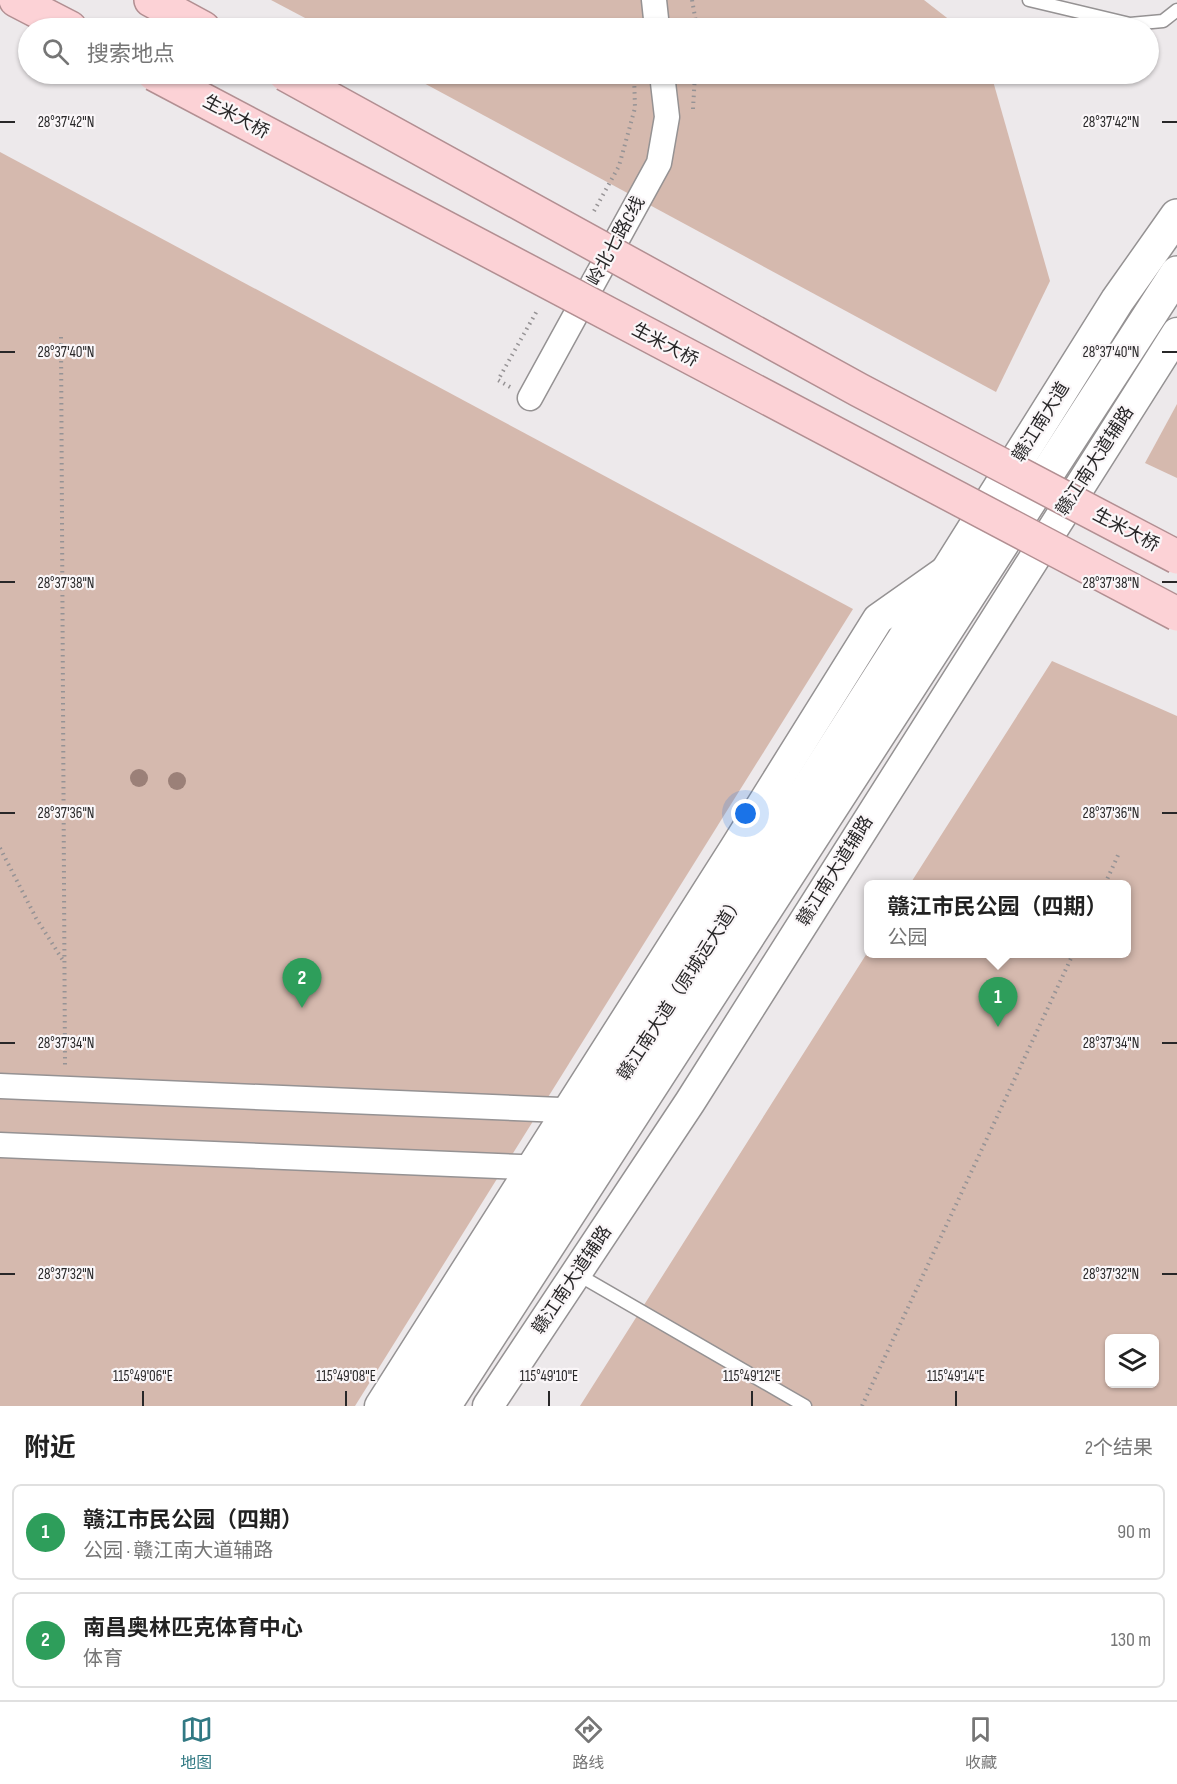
<!DOCTYPE html>
<html lang="zh">
<meta charset="utf-8">
<style>
:root{--surface:#fff;--page:#f6f6f6;--text:#222;--muted:#767676;--line:#e0e0e0;--accent:#317983}
body{margin:0;font-family:"Sofia Sans Condensed","Noto Sans SC",sans-serif;background:var(--page);color:var(--text)}
.controls{position:absolute;right:18px;bottom:18px;display:grid;overflow:hidden;border-radius:9px;box-shadow:0 2px 4px #0004}
.controls button{width:54px;height:54px;display:grid;place-items:center;padding:0;border:0;border-bottom:2px solid var(--line);background:var(--surface);color:var(--text);font:30px sans-serif}
.you{position:absolute;left:746px;top:814px;width:21px;height:21px;margin:-15px;border:4px solid #fff;border-radius:50%;background:#1a73e8;box-shadow:0 0 0 9px #1a73e833}
.badge{display:grid;place-items:center;width:39px;height:39px;border-radius:50%;background:var(--accent);color:#fff;font-size:20px;font-weight:700}
.pin{position:absolute;translate:-50% -50px;filter:drop-shadow(0 2px 3px #0008)}
.pin::after{content:'';position:absolute;top:32px;width:21px;height:18px;background:inherit;clip-path:polygon(0 0,100% 0,50% 100%)}
.popup{position:absolute;left:864px;top:880px;width:267px;height:78px;box-sizing:border-box;display:grid;place-content:center;border-radius:9px;background:var(--surface);filter:drop-shadow(0 2px 4px #0005);font-size:20px;white-space:nowrap;color:var(--muted)}
.popup b{font-size:22px;color:var(--text)}
.popup::after{content:'';position:absolute;left:50%;top:100%;margin-left:-12px;border:12px solid transparent;border-top-color:var(--surface)}
.list{margin:0;padding:0;list-style:none}
h2{display:flex;justify-content:space-between;align-items:center;height:78px;margin:0;padding:0 24px;font-size:26px}
h2 small{font-size:20px;font-weight:400;color:var(--muted)}
.list li{display:grid;grid-template-columns:39px 1fr auto;gap:18px;align-items:center;box-sizing:border-box;height:96px;margin:0 12px 12px;padding:0 12px;border:2px solid var(--line);border-radius:9px}
.list b{display:block;font-size:22px;white-space:nowrap}
.list p{margin:0;font-size:20px;white-space:nowrap;color:var(--muted)}
.list em{font-size:20px;font-style:normal;color:var(--muted)}
.icon{flex:none;width:33px;height:33px;fill:none;stroke:currentColor;stroke-width:2;stroke-linecap:round;stroke-linejoin:round}
.map{position:relative;flex:none;width:1177px;height:1406px;overflow:hidden}
.search{position:absolute;background:var(--surface);box-shadow:0 2px 4px #0004;left:18px;right:18px;top:18px;height:66px;display:flex;align-items:center;gap:15px;box-sizing:border-box;padding:0 21px;border-radius:33px;color:var(--muted);font-size:22px}
.sheet{height:294px;background:var(--surface)}
nav{display:flex;justify-content:space-around;align-items:center;box-sizing:border-box;height:84px;border-top:2px solid var(--line);background:var(--surface);font-size:16px;color:var(--muted)}
nav a{display:grid;justify-items:center;gap:3px}
nav .on{color:var(--accent)}
.map>svg:first-child{display:block}
.green{fill:#d5b9ae;fill-rule:evenodd}
.lines{fill:none;stroke-linecap:round;stroke-linejoin:round}
.service-casing{stroke:#959293;stroke-width:15}
.minor-casing{stroke:#959293;stroke-width:27}
.tertiary-casing{stroke:#959293;stroke-width:33}
.secondary-casing{stroke:#959293;stroke-width:36}
.trunk-casing{stroke:#b28f92;stroke-width:36}
.path{stroke:#969395;stroke-width:4;stroke-dasharray:1.5 4.5;stroke-linecap:butt}
.service{stroke:#fff;stroke-width:12}
.minor{stroke:#fff;stroke-width:24}
.tertiary{stroke:#fff;stroke-width:30}
.secondary{stroke:#fff;stroke-width:33}
.trunk{stroke:#fcd2d6;stroke-width:33}
.trunk-bridge-casing{stroke:#b28f92;stroke-width:36;stroke-linecap:butt}
.trunk-bridge{stroke:#fcd2d6;stroke-width:33}
.tree{fill:#9b8078}
.ticks{fill:none;stroke:#282728;stroke-width:2}
.labels{text-anchor:middle;dominant-baseline:central;stroke-width:4.5;stroke-linejoin:round;paint-order:stroke}
.street-label{font-size:18px;fill:#282728;stroke:#faf6f8}
.ticks-label{font-size:15px;text-anchor:middle;fill:#282728;stroke:#faf6f8;stroke-width:4.5;stroke-linejoin:round;paint-order:stroke}
</style>
<div class="map">
<svg width="1177" height="1406" viewBox="0 0 1177 1406">
<rect width="100%" height="100%" fill="#ede9eb"/>
<g class="green">
<polygon points="271,0 924,0 960,28 324,28"/>
<polygon points="407,74 991,74 1050,281 996,392"/>
<polygon points="0,152 853,609 355,1406 0,1406"/>
<polygon points="1177,404 1177,478 1145,463"/>
<path d="M1052,661L1177,716V1406H580L869,950V954H1127V884H910ZM1110,1338H1154V1384H1110Z"/>
</g>
<g class="lines">
<g class="service-casing">
<g id="service">
<polyline points="1029,0 1130,24 1163,21 1177,10"/>
<polyline points="577,1274 805,1406"/>
</g>
</g>
<g class="minor-casing">
<g id="minor">
<polyline points="654,0 657,28"/>
<polyline points="530,398 659,163 667,117 662,74"/>
<polyline points="0,1086 584,1111"/>
<polyline points="0,1145 546,1168"/>
</g>
</g>
<g class="tertiary-casing">
<g id="tertiary">
<polyline points="380,1406 735,848 878,619 946,571"/>
<polyline points="488,1406 690,1102 1177,333"/>
</g>
</g>
<g class="secondary-casing">
<g id="secondary">
<polyline points="413,1406 949,569 1117,301 1177,216"/>
<polyline points="444,1406 1177,273"/>
</g>
</g>
<g class="trunk-casing">
<g id="trunk">
<polyline points="16,0 70,28"/>
<polyline points="151,0 203,28"/>
</g>
</g>
<g class="path">
<polyline points="692,0 697,28"/>
<polyline points="693,109 695,74"/>
<polyline points="594,211 619,166 635,108 634,74"/>
<polyline points="61,337 65,1065"/>
<polyline points="510,387 498,380 538,309"/>
<polyline points="0,848 36,918 64,962"/>
<polyline points="1105,884 1119,853"/>
<polyline points="862,1406 1073,954"/>
</g>
<use href="#service" class="service"/>
<use href="#minor" class="minor"/>
<use href="#tertiary" class="tertiary"/>
<use href="#secondary" class="secondary"/>
<use href="#trunk" class="trunk"/>
<g class="trunk-bridge-casing">
<g id="trunk-bridge">
<polyline points="154,74 1177,614"/>
<polyline points="285,74 859,390 1177,557"/>
</g>
</g>
<use href="#trunk-bridge" class="trunk-bridge"/>
</g>
<g class="tree">
<circle cx="139" cy="778" r="9"/>
<circle cx="177" cy="781" r="9"/>
</g>
<path class="ticks" d="M0,122H15M1162,122H1177M0,352H15M1162,352H1177M0,582H15M1162,582H1177M0,813H15M1162,813H1177M0,1043H15M1162,1043H1177M0,1274H15M1162,1274H1177M143,1391V1406M346,1391V1406M549,1391V1406M752,1391V1406M956,1391V1406"/>
<g class="labels">
<g class="street-label">
<text transform="translate(236 117) rotate(28)">生米大桥</text>
<text transform="translate(616 241) rotate(-61)">岭北七路C线</text>
<text transform="translate(665 345) rotate(28)">生米大桥</text>
<text transform="translate(1041 422) rotate(-58)">赣江南大道</text>
<text transform="translate(1095 461) rotate(-57)">赣江南大道辅路</text>
<text transform="translate(1126 530) rotate(28)">生米大桥</text>
<text transform="translate(835 871) rotate(-58)">赣江南大道辅路</text>
<text transform="translate(681 988) rotate(-57)">赣江南大道（原城运大道）</text>
<text transform="translate(572 1280) rotate(-56)">赣江南大道辅路</text>
</g>
</g>
<g class="ticks-label">
<text x="66" y="127">28°37'42"N</text>
<text x="1111" y="127">28°37'42"N</text>
<text x="66" y="357">28°37'40"N</text>
<text x="1111" y="357">28°37'40"N</text>
<text x="66" y="588">28°37'38"N</text>
<text x="1111" y="588">28°37'38"N</text>
<text x="66" y="818">28°37'36"N</text>
<text x="1111" y="818">28°37'36"N</text>
<text x="66" y="1048">28°37'34"N</text>
<text x="1111" y="1048">28°37'34"N</text>
<text x="66" y="1279">28°37'32"N</text>
<text x="1111" y="1279">28°37'32"N</text>
<text x="143" y="1381">115°49'06"E</text>
<text x="346" y="1381">115°49'08"E</text>
<text x="549" y="1381">115°49'10"E</text>
<text x="752" y="1381">115°49'12"E</text>
<text x="956" y="1381">115°49'14"E</text>
</g>
</svg>
<div class="controls">
<button><svg class="icon" aria-label="layers" viewBox="0 0 24 24"><path d="M12 4l9 5-9 5-9-5zM3 14l9 5 9-5"/></svg></button>
</div>
<div class="you"></div>
<div class="pin badge" style="left:998px;top:1027px;background:#2e9e5b">1</div>
<div class="popup"><b>赣江市民公园（四期）</b>公园</div>
<div class="pin badge" style="left:302px;top:1008px;background:#2e9e5b">2</div>
<div class="search"><svg class="icon" aria-label="search" viewBox="0 0 24 24"><circle cx="10" cy="10" r="6"/><path d="M15 15l6 6"/></svg>搜索地点</div>
</div>
<section class="sheet">
<h2>附近<small>2个结果</small></h2>
<ul class="list">
<li><span class="badge" style="background:#2e9e5b">1</span><div><b>赣江市民公园（四期）</b><p>公园 · 赣江南大道辅路</p></div><em>90 m</em></li>
<li><span class="badge" style="background:#2e9e5b">2</span><div><b>南昌奥林匹克体育中心</b><p>体育</p></div><em>130 m</em></li>
</ul>
</section>
<nav>
<a class="on"><svg class="icon" aria-label="map" viewBox="0 0 24 24"><path d="M3 6l6-2 6 2 6-2v14l-6 2-6-2-6 2zM9 4v14M15 6v14"/></svg>地图</a>
<a><svg class="icon" aria-label="directions" viewBox="0 0 24 24"><path d="M12 3l9 9-9 9-9-9zM9 14v-3h6M13 9l2 2-2 2"/></svg>路线</a>
<a><svg class="icon" aria-label="saved" viewBox="0 0 24 24"><path d="M7 4h10v16l-5-4-5 4z"/></svg>收藏</a>
</nav>
